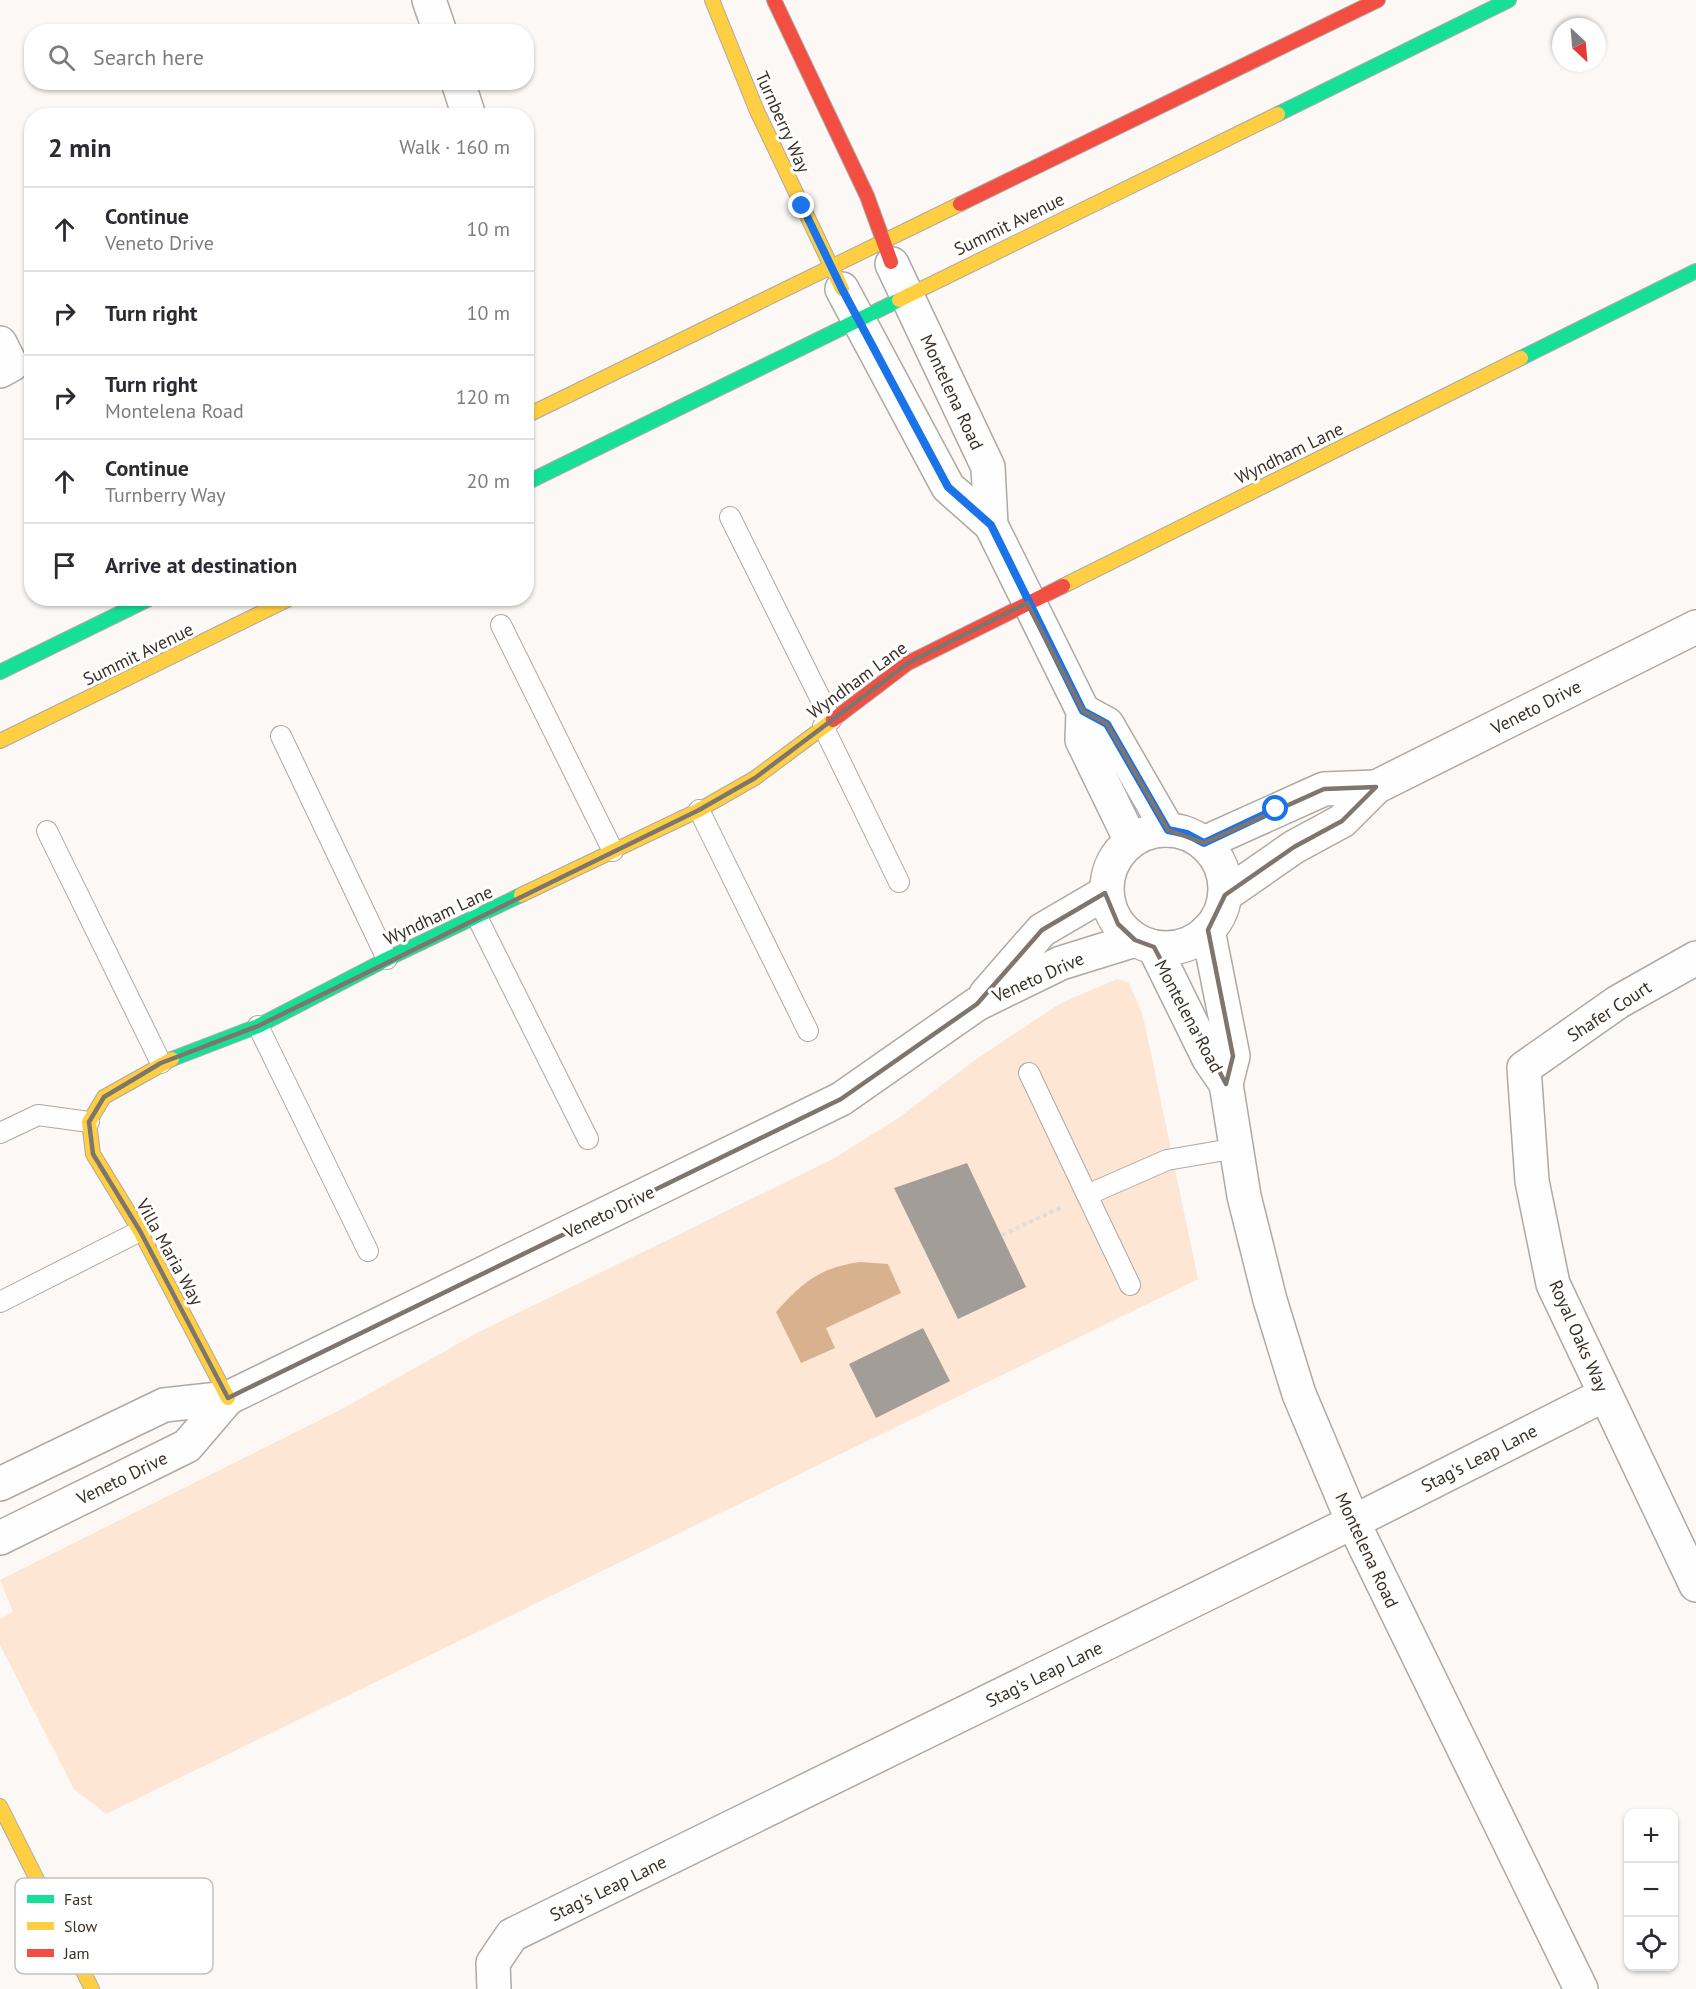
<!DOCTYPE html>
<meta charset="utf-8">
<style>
:root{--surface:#fff;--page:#f2f2f3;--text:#2b2b33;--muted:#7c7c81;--line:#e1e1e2}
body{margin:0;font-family:"PT Sans",sans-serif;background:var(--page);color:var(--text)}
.controls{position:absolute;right:18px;bottom:18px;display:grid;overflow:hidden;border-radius:12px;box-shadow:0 2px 4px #0004}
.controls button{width:54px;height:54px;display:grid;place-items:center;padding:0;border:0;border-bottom:2px solid var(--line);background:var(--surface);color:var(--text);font:30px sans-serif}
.compass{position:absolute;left:1552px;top:18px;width:54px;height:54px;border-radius:50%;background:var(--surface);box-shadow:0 2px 4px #0004;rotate:154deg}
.stop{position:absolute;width:18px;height:18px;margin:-14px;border:4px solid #1a73e8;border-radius:50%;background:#fff}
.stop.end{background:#1a73e8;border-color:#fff;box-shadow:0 2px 6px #0008}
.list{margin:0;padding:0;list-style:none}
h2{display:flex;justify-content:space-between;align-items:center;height:78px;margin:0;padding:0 24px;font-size:26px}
h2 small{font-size:20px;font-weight:400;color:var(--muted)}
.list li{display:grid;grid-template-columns:39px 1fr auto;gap:18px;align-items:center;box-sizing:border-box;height:84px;padding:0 24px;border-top:2px solid var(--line)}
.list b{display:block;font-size:22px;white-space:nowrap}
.list p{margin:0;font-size:20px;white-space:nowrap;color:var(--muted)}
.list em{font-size:20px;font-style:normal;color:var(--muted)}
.icon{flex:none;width:33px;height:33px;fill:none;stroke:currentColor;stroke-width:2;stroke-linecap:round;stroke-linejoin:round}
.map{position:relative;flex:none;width:1696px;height:1989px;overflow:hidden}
.search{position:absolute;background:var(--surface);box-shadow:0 2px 4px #0004;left:24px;top:24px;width:510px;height:66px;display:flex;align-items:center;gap:15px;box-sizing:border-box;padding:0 21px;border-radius:24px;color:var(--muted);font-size:22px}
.panel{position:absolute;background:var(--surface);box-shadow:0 2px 4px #0004;left:24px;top:108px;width:510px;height:498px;border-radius:24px}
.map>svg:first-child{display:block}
.green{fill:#fde6d4}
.water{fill:#d8b18e}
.building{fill:#a39d98}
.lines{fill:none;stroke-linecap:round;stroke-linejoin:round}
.lane-casing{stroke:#afa9a4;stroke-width:22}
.street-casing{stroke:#afa9a4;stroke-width:36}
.fast-casing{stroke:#afa9a4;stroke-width:16}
.slow-casing{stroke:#afa9a4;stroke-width:16}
.jam-casing{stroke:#afa9a4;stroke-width:16}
.path{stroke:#e0dedd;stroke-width:4;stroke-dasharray:4.5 3;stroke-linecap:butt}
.lane{stroke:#fefefe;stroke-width:20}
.street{stroke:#fefefe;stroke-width:33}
.fast{stroke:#16e098;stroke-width:14}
.slow{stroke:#ffcf43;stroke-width:14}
.jam{stroke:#f24e42;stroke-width:14}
.route{stroke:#1a73e8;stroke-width:8}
.marked{fill:none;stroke:#7e766e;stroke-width:4.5;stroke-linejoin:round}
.labels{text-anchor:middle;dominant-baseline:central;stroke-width:6;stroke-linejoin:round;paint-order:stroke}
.street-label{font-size:18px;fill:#3b3026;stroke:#fff}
.key{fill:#fff;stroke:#c4c1be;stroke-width:1.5}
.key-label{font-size:16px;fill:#3b3026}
</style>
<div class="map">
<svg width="1696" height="1989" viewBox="0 0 1696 1989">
<rect width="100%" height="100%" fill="#fbf8f5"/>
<polygon class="green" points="1117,979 1129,983 1143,1016 1198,1279 106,1814 74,1789 0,1645 0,1619 13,1612 0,1580 342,1409 477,1333 831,1160 897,1119 975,1060 1061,1003"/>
<path class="water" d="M860,1262L888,1264L901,1293L826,1328L835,1348L801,1363L776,1312C803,1282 819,1268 860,1262Z"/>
<g class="building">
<polygon points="967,1163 1026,1287 958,1319 894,1188"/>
<polygon points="923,1328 950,1381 876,1418 849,1364"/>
</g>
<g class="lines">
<g class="lane-casing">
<g id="lane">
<polyline points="730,517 831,720"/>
<polyline points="501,625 613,851"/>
<polyline points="823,726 899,882"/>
<polyline points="281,736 387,959"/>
<polyline points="699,810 808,1031"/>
<polyline points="47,831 161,1063"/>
<polyline points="477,917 588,1139"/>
<polyline points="258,1026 368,1251"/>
<polyline points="1029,1073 1087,1195 1167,1160 1237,1148"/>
<polyline points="0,1133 38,1115 89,1122"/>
<polyline points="1087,1195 1130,1285"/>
<polyline points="0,1302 140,1231"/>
</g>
</g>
<g class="street-casing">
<g id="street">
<polyline points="429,0 440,32"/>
<polyline points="458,82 469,116"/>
<polyline points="892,264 988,467 991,525 1083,711 1082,740 1131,841"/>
<polyline points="842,289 948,487 991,525"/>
<polyline points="0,343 11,365 0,371"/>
<polyline points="1083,711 1107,724 1168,830"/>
<circle cx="1166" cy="889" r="59"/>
<polyline points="1204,843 1324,789 1376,787"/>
<polyline points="1225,895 1294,847 1342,821 1376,787 1696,627"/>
<polyline points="1208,930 1233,1056 1226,1084"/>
<polyline points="1154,947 1209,1059 1226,1084 1244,1196 1270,1300 1299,1394 1353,1522 1581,1989"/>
<polyline points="1696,958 1618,1002 1524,1068 1532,1181 1553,1284 1696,1585"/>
<polyline points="986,994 1042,930 1107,892"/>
<polyline points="0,1484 164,1405 228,1398 841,1099 977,1004 1061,963 1135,940"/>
<polyline points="0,1538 187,1446 228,1398"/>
<polyline points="494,1989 493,1963 512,1935 1353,1522 1604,1395"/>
</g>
</g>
<g class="fast-casing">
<g id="fast">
<polyline points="1278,114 1509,0"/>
<polyline points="1521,358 1696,271"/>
<polyline points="526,483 899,300"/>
<polyline points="0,672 151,598"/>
<polyline points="172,1059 258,1026 387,959 521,895"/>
</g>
</g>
<g class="slow-casing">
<g id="slow">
<polyline points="712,0 757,111 842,289"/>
<polyline points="899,300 1278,114"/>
<polyline points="526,416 960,204"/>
<polyline points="1063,586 1521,358"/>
<polyline points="0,741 291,598"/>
<polyline points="521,895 699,810 755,778 833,720"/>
<polyline points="172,1059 104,1097 89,1122 93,1154 140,1231 228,1398"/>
<polyline points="0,1806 92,1989"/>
</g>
</g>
<g class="jam-casing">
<g id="jam">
<polyline points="774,0 867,196 891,262"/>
<polyline points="960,204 1378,0"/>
<polyline points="833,720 908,663 1063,586"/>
</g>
</g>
<polyline class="path" points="1002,1235 1062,1207"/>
<use href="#lane" class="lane"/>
<use href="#street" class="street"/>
<use href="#fast" class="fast"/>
<use href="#slow" class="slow"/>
<use href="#jam" class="jam"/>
</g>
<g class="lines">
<polyline class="route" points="802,206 842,289 948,487 991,525 1083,711 1107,724 1168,830 1187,834 1204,843 1276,809"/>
</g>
<path class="marked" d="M1027,603L1083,711L1107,724L1168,830L1204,843L1324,789L1376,787L1342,821L1294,847L1225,895L1208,930L1233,1056L1226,1084L1154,947L1135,940L1118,924L1105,893L1042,930L977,1004L841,1099L228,1398L140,1231L93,1154L89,1122L104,1097L161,1063L258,1026L699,810L755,778L908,663Z"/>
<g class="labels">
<g class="street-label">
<text transform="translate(783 122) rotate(66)">Turnberry Way</text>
<text transform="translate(1009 224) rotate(-26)">Summit Avenue</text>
<text transform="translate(952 392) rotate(65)">Montelena Road</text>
<text transform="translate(1289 453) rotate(-26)">Wyndham Lane</text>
<text transform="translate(138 654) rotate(-26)">Summit Avenue</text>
<text transform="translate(857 680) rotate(-36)">Wyndham Lane</text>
<text transform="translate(1536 707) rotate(-27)">Veneto Drive</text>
<text transform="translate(438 915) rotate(-25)">Wyndham Lane</text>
<text transform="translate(1038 977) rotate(-24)">Veneto Drive</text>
<text transform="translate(1609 1011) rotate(-33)">Shafer Court</text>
<text transform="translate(1189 1016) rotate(62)">Montelena Road</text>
<text transform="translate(609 1212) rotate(-26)">Veneto Drive</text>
<text transform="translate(170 1252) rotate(61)">Villa Maria Way</text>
<text transform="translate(1579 1336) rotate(66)">Royal Oaks Way</text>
<text transform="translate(1479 1458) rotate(-27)">Stag's Leap Lane</text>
<text transform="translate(122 1478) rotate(-26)">Veneto Drive</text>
<text transform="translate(1367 1550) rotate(65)">Montelena Road</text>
<text transform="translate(1044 1674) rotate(-26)">Stag's Leap Lane</text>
<text transform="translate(608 1888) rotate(-26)">Stag's Leap Lane</text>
</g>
</g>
<rect x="15" y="1878" width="198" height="96" rx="9" class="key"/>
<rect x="27" y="1895" width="27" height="8" fill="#16e098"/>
<rect x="27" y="1922" width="27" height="8" fill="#ffcf43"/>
<rect x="27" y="1949" width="27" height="8" fill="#f24e42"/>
<g class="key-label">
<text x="64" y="1905">Fast</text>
<text x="64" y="1932">Slow</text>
<text x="64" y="1959">Jam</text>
</g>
</svg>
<div class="controls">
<button>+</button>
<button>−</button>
<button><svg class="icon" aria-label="locate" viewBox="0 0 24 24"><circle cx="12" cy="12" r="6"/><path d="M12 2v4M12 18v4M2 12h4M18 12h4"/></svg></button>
</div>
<svg class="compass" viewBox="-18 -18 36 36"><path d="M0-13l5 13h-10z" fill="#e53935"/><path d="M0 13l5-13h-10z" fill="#7c7c81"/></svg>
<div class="stop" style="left:1276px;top:809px"></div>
<div class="stop end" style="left:802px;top:206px"></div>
<div class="search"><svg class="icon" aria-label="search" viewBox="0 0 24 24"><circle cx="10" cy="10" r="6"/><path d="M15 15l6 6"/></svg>Search here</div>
<section class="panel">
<h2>2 min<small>Walk · 160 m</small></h2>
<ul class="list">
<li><svg class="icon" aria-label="ahead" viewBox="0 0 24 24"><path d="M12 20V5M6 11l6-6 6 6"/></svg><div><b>Continue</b><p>Veneto Drive</p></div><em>10 m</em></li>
<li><svg class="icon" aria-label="right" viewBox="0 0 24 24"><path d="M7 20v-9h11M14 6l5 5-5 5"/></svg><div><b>Turn right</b></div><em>10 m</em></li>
<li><svg class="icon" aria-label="right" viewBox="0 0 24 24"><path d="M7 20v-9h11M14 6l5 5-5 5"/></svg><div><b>Turn right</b><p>Montelena Road</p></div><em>120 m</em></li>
<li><svg class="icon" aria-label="ahead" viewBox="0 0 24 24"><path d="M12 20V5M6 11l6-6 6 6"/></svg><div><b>Continue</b><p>Turnberry Way</p></div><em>20 m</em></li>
<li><svg class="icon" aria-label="arrive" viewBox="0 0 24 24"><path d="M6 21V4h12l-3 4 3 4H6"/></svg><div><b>Arrive at destination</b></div></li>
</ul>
</section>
</div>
